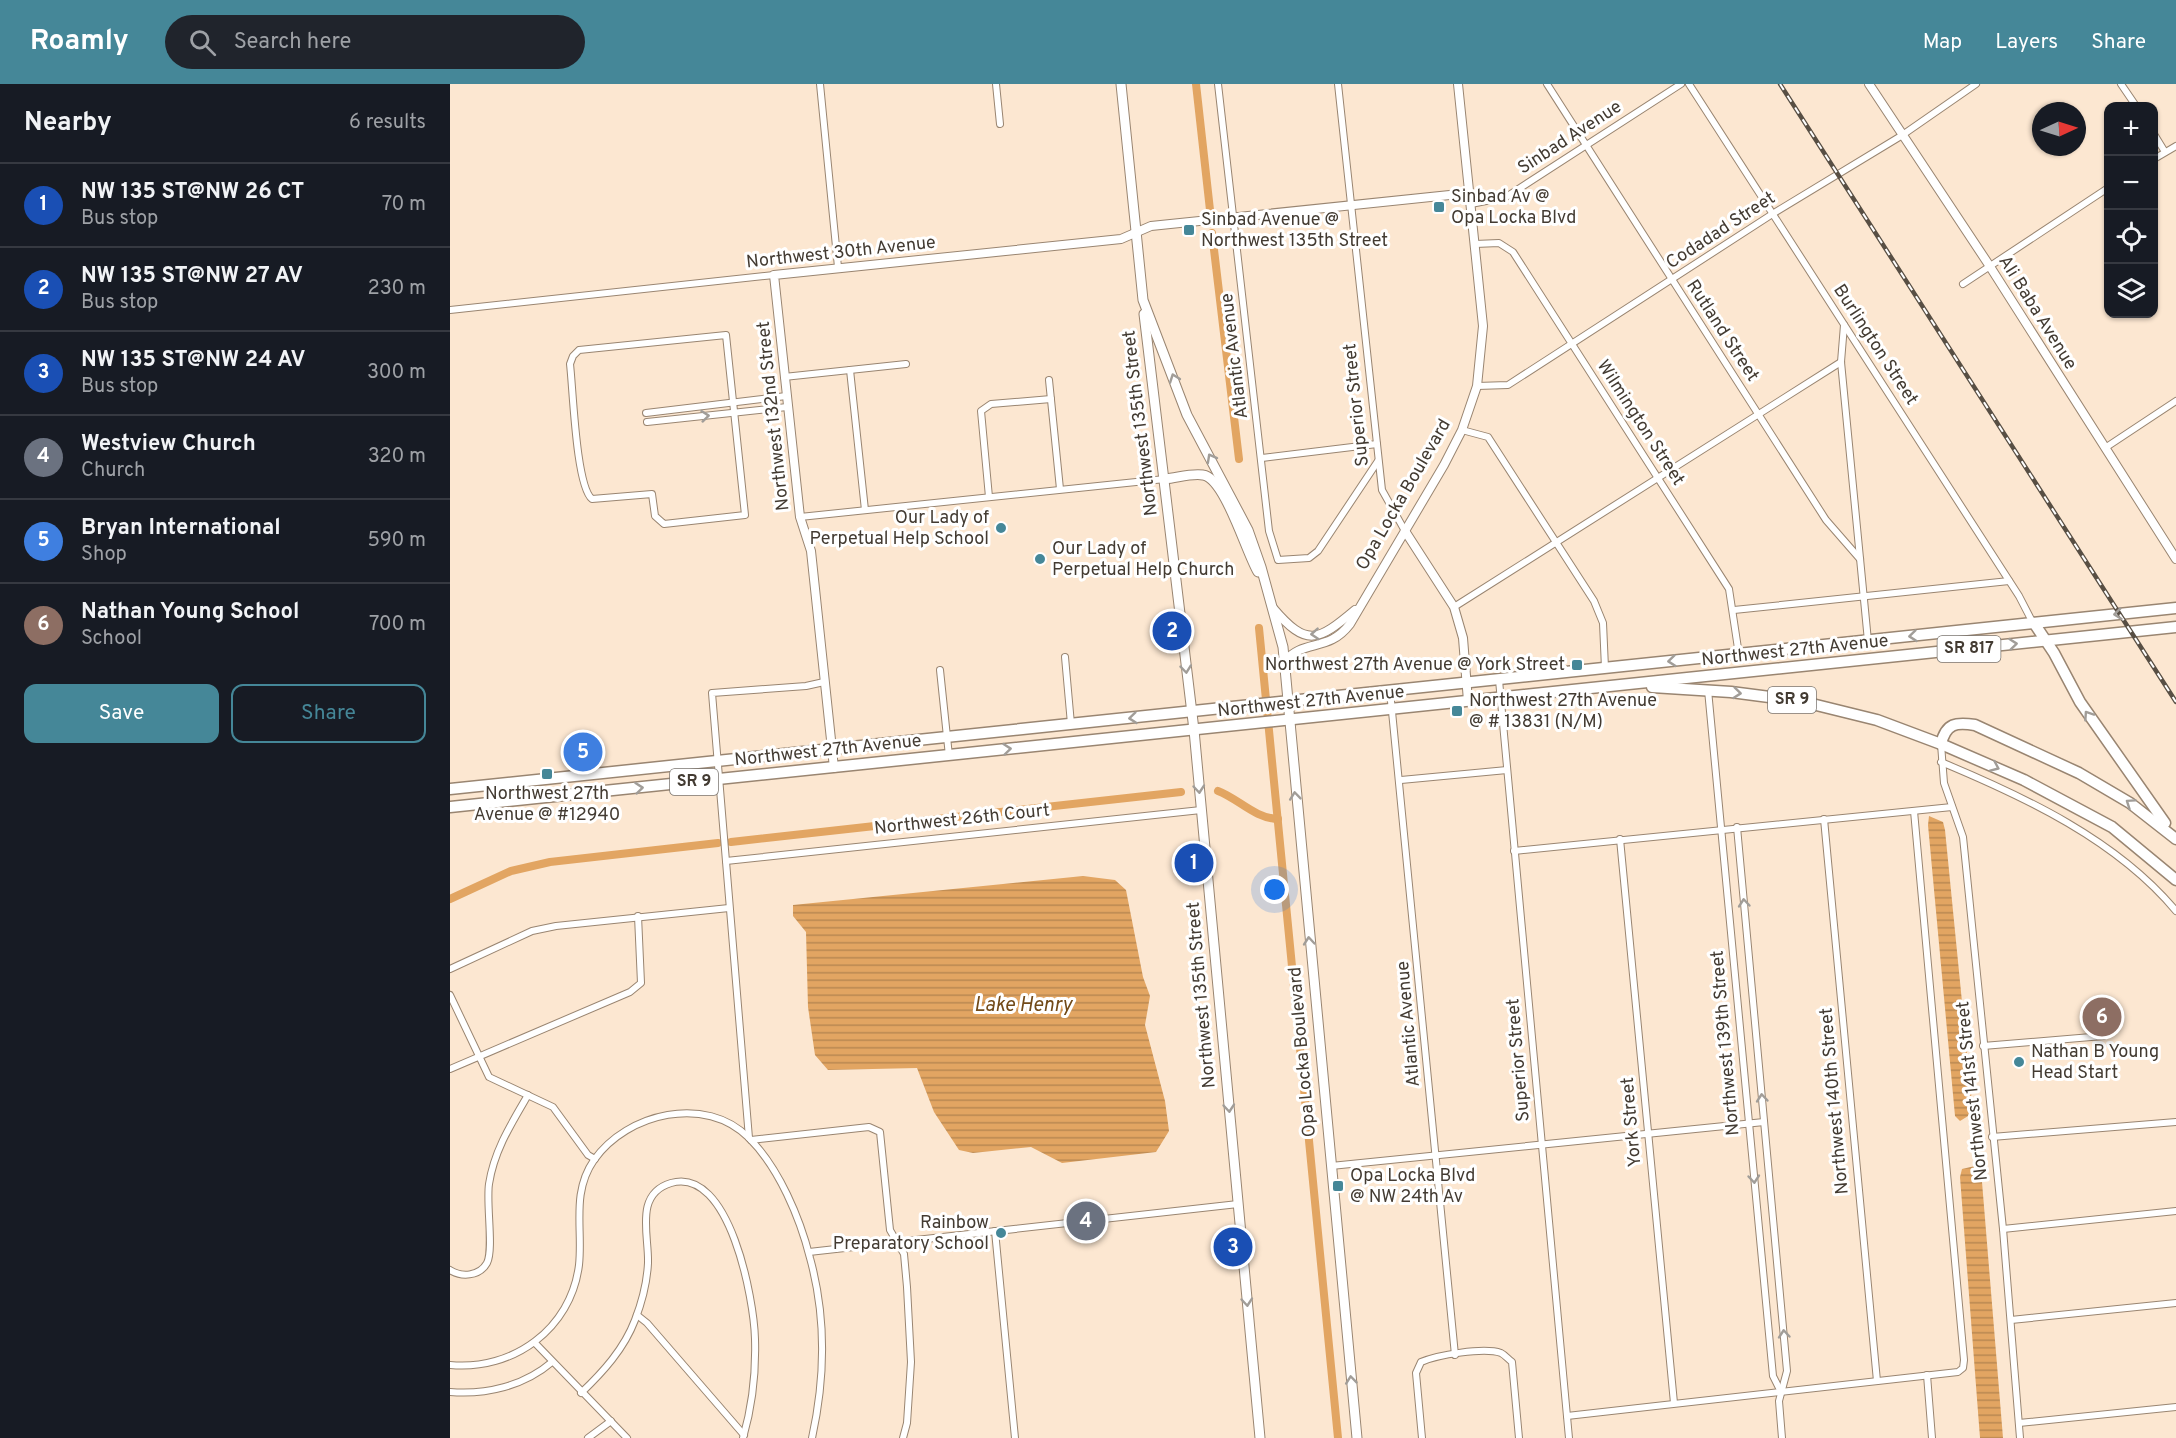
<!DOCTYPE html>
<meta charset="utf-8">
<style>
:root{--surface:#171b24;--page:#20242c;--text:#f1f3f6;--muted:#9ea1a6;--line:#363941;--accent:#458798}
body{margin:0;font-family:Overpass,sans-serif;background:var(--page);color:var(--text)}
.controls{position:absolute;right:18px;top:18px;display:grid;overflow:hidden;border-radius:12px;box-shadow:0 2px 4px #0004}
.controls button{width:54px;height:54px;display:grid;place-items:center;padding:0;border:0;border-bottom:2px solid var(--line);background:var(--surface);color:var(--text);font:30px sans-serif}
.compass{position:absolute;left:1582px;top:18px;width:54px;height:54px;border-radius:50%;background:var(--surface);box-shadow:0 2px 4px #0004;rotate:86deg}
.you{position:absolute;left:825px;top:806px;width:21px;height:21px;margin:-15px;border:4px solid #fff;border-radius:50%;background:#1a73e8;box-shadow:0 0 0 9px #1a73e833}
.badge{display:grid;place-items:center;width:39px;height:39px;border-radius:50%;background:var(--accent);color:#fff;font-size:20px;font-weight:700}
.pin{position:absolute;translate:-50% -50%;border:3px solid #fff;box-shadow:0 2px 6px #0006}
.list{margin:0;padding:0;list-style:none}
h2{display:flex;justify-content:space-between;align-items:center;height:78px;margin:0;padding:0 24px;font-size:26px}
h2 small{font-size:20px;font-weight:400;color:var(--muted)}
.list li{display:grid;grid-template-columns:39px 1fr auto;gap:18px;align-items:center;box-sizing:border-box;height:84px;padding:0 24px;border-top:2px solid var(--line)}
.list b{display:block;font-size:22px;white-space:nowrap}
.list p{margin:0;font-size:20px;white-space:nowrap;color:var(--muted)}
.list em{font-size:20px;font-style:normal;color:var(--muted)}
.actions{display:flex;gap:12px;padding:18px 24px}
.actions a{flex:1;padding:14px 0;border:2px solid var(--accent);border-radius:12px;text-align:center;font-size:21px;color:var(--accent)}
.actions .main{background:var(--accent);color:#fff}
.icon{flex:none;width:33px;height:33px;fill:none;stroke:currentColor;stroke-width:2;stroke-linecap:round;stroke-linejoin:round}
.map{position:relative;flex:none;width:1726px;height:1354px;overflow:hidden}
header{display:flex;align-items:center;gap:36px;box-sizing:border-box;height:84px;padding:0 30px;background:var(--accent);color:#fff}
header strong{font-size:28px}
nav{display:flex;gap:33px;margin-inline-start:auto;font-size:21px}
.search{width:420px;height:54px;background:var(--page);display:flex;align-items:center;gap:15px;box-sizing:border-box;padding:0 21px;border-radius:33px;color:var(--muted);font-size:22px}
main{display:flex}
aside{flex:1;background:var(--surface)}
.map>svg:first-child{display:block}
.water{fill:url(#water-rules)}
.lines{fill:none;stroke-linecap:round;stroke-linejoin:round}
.canal{stroke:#e2a562;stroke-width:8}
.minor-casing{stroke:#998571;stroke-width:8}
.tertiary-casing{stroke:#998571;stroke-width:10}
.secondary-casing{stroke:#998571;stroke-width:11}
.primary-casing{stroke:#998571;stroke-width:13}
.minor{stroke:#fff;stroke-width:6}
.tertiary{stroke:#fff;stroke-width:8}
.secondary{stroke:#fff;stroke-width:9}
.primary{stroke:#fff;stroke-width:10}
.rail-casing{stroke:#584f44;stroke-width:4.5}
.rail{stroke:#fff;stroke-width:2;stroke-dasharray:7;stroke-linecap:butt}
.oneway{stroke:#a19d98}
.poi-dot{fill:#458798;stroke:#fff;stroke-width:2}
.labels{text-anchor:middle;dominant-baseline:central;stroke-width:6;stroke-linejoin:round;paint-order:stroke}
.shield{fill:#fff;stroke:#7b7670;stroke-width:1.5}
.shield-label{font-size:16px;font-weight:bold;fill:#433b32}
.street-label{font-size:18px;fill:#433b32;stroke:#fff}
.poi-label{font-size:18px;fill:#433b32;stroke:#fff;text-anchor:start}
.water-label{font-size:20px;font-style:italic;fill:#724a18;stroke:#fff}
</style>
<header>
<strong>Roamly</strong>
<div class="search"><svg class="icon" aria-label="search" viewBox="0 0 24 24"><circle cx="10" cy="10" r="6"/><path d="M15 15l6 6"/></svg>Search here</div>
<nav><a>Map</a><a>Layers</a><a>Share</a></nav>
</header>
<main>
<aside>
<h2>Nearby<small>6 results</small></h2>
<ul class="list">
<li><span class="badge" style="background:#1a4fb4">1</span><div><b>NW 135 ST@NW 26 CT</b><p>Bus stop</p></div><em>70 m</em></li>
<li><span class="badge" style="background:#1a4fb4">2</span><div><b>NW 135 ST@NW 27 AV</b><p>Bus stop</p></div><em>230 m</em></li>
<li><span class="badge" style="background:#1a4fb4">3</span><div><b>NW 135 ST@NW 24 AV</b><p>Bus stop</p></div><em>300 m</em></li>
<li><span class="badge" style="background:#6b7280">4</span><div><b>Westview Church</b><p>Church</p></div><em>320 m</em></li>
<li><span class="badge" style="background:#3f7fe0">5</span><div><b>Bryan International</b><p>Shop</p></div><em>590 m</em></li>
<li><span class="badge" style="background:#8d6e63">6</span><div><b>Nathan Young School</b><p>School</p></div><em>700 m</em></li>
</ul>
<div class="actions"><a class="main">Save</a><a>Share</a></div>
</aside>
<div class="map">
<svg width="1726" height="1354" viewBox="0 0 1726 1354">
<defs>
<pattern id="water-rules" width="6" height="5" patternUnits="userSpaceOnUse" patternTransform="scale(1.5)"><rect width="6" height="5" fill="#e2a562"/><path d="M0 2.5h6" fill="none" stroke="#b98851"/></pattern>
</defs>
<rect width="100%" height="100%" fill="#fce7d1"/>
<g class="water">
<polygon points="1479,732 1493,738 1495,746 1523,1029 1510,1037 1505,1032 1478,741"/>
<polygon points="633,792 665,796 676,806 693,893 700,912 695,941 715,1017 719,1047 706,1068 612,1079 581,1063 523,1069 509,1066 484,1028 467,984 378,986 365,971 358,923 356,848 343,832 343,821"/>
<polygon points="1525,1082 1529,1085 1532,1098 1553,1354 1530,1354 1510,1093 1512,1085"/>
</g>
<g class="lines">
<g class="canal">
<polyline points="746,0 760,126"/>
<polyline points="762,149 789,375"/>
<polyline points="809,544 888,1354"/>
<path d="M768,707C789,715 804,734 828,735"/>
<polyline points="281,758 731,708"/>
<polyline points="0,815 61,787 100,778 268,759"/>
</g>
<g class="minor-casing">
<g id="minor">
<polyline points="370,0 388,183"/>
<polyline points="546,0 550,40"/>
<polyline points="768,0 819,447 828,476 859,474 868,467 928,377"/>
<polyline points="888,0 932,406 955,447"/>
<polyline points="1097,0 1376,436 1410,475"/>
<polyline points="1239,0 1569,512 1583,539"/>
<polyline points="1671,0 1686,22"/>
<polyline points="1704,50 1715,68"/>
<polyline points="1704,75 1726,62"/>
<polyline points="1021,120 1056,113 1231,0"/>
<polyline points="1025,160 1049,159 1063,168 1279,505 1289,571"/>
<polyline points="1513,200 1658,104"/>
<polyline points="0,226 324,191"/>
<polyline points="1394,241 1391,278 1418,557"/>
<path d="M276,251L295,431L214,440L205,432L202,410L142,415C126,402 123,305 120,280L123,272L129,266Z"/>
<polyline points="400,286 415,426"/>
<polyline points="334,293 456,280"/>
<polyline points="599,296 610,405"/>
<polyline points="1027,302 1058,301 1324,129 1451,52 1526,0"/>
<polyline points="196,329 336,312"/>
<polyline points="197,338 337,323"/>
<polyline points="1012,346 1038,353 1144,517 1153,539 1155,584"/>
<polyline points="1655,364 1726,317"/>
<polyline points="812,374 927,360"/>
<polyline points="539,413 531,327 541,320 601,315"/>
<polyline points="350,433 715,395"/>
<polyline points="1004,523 1391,278"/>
<polyline points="1284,526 1559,497"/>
<polyline points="615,573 621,640"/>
<polyline points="490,586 499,672"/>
<polyline points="1049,596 1119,1354"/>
<polyline points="1258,606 1323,1292 1330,1306"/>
<polyline points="940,607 1005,1271"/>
<polyline points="1491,660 1494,699 1513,753 1553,1145 1570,1354"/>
<path d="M1491,678C1575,713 1667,756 1726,827"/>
<polyline points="951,696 1057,686"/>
<polyline points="1374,735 1427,1297"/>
<polyline points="1287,743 1337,1287 1329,1317 1332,1354"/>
<polyline points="1170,755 1224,1319"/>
<polyline points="1064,767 1502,723"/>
<polyline points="276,777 751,726"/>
<polyline points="0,885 82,847 106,842 279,824"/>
<polyline points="0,911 39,993 103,1023 138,1071 145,1075"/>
<polyline points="1533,962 1653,952"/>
<polyline points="0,985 180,908 191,899 188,832"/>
<polyline points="1542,1053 1726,1038"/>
<polyline points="299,1054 262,609 356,602 374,598"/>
<polyline points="301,1056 419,1043 430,1048 440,1146 454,1170 457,1203 461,1278 457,1339 453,1354"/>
<polyline points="881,1082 1314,1038"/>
<polyline points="1553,1145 1726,1127"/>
<polyline points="545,1147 565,1354"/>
<polyline points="359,1168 788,1120"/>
<path d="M0,1186C11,1193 29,1193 37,1179C44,1165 36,1120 39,1100C44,1067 61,1040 78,1011"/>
<polyline points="187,1231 197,1239 294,1351"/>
<polyline points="1561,1236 1726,1219"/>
<polyline points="85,1259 177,1354"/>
<path d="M0,1281C63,1287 121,1245 129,1181C133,1145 121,1109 144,1076C177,1029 256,1010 299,1054C329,1084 350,1134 360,1174C376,1232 375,1295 362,1354"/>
<polyline points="1477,1291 1482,1354"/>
<path d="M0,1308C36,1311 74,1302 102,1278"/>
<path d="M131,1309C153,1288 174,1265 185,1236C192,1218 197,1199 198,1179C199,1151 184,1110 221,1099C280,1082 304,1216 305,1255C306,1287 302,1323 293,1354"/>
<polyline points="1117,1332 1508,1288 1513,1284 1514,1276 1464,727"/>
<polyline points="1569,1339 1726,1323"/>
<polyline points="138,1354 161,1337"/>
<path d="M972,1354L966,1289L971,1278C987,1271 1034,1263 1051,1269C1055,1271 1058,1275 1062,1278L1069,1354"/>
</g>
</g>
<g class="tertiary-casing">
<g id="tertiary">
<polyline points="1419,0 1539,181 1726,475"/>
<polyline points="955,447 1004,523 1013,554 1018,617"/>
<path d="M823,524C857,564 868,557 905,526"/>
<path d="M834,578C854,554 878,569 900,540L994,381L1012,346L1027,302L1033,242L1008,0"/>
<polyline points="384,684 361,467 350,433 324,191 671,155 701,142 1019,109"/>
</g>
</g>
<g class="secondary-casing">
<g id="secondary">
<polyline points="671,0 693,216 737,331 798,446 811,483 833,563 907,1354"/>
<polyline points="694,230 744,646 810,1354"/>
<path d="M715,395C727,394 741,389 753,391C775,394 796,468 808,488"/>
</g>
</g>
<g class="primary-casing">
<g id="primary">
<polyline points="1584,539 1604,569 1630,618 1715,739"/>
<polyline points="1202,603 1281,608 1350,617 1427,636 1491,660 1574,696 1662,743 1726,796"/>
<path d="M1491,660C1496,639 1506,638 1525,641L1629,689L1680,719L1726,755"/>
<polyline points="0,705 1726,524"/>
<polyline points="0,723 1726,543"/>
</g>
</g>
<use href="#minor" class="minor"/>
<use href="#tertiary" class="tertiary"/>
<use href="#secondary" class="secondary"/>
<use href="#primary" class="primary"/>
<g class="rail-casing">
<polyline id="rail" points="1330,0 1726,618"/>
</g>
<use href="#rail" class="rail"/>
</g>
<defs><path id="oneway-chevron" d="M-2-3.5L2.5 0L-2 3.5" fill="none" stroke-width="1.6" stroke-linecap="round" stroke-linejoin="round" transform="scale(1.5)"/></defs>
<g class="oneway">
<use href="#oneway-chevron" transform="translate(724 294) rotate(-110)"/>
<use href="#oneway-chevron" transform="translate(255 332) rotate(-6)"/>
<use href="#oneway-chevron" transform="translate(761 374) rotate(-119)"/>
<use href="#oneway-chevron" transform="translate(1668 530) rotate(174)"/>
<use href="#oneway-chevron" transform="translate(865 550) rotate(176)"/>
<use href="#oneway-chevron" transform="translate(1463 552) rotate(174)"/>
<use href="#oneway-chevron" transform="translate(1563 560) rotate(-6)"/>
<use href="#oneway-chevron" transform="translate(1222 577) rotate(174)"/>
<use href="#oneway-chevron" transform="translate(736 585) rotate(84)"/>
<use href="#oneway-chevron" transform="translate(1287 609) rotate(6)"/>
<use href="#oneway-chevron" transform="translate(1638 631) rotate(-124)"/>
<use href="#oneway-chevron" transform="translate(683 634) rotate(174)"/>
<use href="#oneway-chevron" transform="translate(557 665) rotate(-6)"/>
<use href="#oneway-chevron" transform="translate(1545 683) rotate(24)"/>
<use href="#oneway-chevron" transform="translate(189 704) rotate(-6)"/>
<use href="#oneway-chevron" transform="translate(749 705) rotate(85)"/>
<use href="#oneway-chevron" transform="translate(845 712) rotate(-96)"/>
<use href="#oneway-chevron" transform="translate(1680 719) rotate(-146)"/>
<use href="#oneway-chevron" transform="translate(1294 819) rotate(-95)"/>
<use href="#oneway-chevron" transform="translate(859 857) rotate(-95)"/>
<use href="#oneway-chevron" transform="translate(1312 1014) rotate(-95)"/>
<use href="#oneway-chevron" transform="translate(779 1024) rotate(85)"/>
<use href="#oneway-chevron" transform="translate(1304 1095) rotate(85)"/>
<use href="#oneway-chevron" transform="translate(797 1218) rotate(85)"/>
<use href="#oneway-chevron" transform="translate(1334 1250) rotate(-95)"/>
<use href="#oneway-chevron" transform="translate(901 1296) rotate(-96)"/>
</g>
<g class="poi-dot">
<rect x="983" y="117" width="12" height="12" rx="3"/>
<rect x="733" y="140" width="12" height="12" rx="3"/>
<circle cx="551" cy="444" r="6"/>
<circle cx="590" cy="475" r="6"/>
<rect x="1121" y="575" width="12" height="12" rx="3"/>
<rect x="1001" y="621" width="12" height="12" rx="3"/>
<rect x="91" y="684" width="12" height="12" rx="3"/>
<circle cx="1569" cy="978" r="6"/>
<rect x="882" y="1096" width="12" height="12" rx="3"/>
<circle cx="551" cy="1149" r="6"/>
</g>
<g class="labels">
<g class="shield">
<rect x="1487.5" y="552" width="63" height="26" rx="4.5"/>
<rect x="1318" y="603" width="48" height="26" rx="4.5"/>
<rect x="220" y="685" width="48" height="26" rx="4.5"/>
</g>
<g class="shield-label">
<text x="1519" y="565">SR 817</text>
<text x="1342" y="616">SR 9</text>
<text x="244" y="698">SR 9</text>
</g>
<g class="street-label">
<text transform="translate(1120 54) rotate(-33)">Sinbad Avenue</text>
<text transform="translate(1271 147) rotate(-33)">Codadad Street</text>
<text transform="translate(391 169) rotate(-6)">Northwest 30th Avenue</text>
<text transform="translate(1587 229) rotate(58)">Ali Baba Avenue</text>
<text transform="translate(1272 247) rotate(57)">Rutland Street</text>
<text transform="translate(1425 261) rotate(57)">Burlington Street</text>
<text transform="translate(785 272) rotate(-97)">Atlantic Avenue</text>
<text transform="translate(907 321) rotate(-96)">Superior Street</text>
<text transform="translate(324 332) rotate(-96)">Northwest 132nd Street</text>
<text transform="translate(691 339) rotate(-97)">Northwest 135th Street</text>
<text transform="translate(1190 339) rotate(57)">Wilmington Street</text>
<text transform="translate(954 411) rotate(-60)">Opa Locka Boulevard</text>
<text transform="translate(1345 567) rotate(-6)">Northwest 27th Avenue</text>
<text transform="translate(861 618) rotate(-6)">Northwest 27th Avenue</text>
<text transform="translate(378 667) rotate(-6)">Northwest 27th Avenue</text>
<text transform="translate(512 736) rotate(-6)">Northwest 26th Court</text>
<text transform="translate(752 911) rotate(-95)">Northwest 135th Street</text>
<text transform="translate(959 940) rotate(-95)">Atlantic Avenue</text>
<text transform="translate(1276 959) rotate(-95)">Northwest 139th Street</text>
<text transform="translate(853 968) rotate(-95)">Opa Locka Boulevard</text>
<text transform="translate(1069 976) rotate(-95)">Superior Street</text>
<text transform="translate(1523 1007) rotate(-96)">Northwest 141st Street</text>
<text transform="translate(1385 1017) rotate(-95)">Northwest 140th Street</text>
<text transform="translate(1182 1038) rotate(-95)">York Street</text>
</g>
<g class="poi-label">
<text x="1001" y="113">Sinbad Av @<tspan x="1001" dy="21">Opa Locka Blvd</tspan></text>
<text x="751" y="136">Sinbad Avenue @<tspan x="751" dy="21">Northwest 135th Street</tspan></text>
<text x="539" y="434" text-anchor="end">Our Lady of<tspan x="539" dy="21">Perpetual Help School</tspan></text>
<text x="602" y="465">Our Lady of<tspan x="602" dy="21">Perpetual Help Church</tspan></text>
<text x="1115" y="581" text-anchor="end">Northwest 27th Avenue @ York Street</text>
<text x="1019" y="617">Northwest 27th Avenue<tspan x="1019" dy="21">@ # 13831 (N/M)</tspan></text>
<text x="97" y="710" text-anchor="middle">Northwest 27th<tspan x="97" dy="21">Avenue @ #12940</tspan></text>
<text x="1581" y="968">Nathan B Young<tspan x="1581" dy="21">Head Start</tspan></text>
<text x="900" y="1092">Opa Locka Blvd<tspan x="900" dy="21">@ NW 24th Av</tspan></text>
<text x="539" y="1139" text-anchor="end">Rainbow<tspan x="539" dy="21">Preparatory School</tspan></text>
</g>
<g class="water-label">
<text x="573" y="922">Lake Henry</text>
</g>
</g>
</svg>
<div class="controls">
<button>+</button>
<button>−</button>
<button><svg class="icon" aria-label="locate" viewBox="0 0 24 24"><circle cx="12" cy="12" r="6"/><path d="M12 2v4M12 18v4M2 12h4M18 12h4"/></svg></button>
<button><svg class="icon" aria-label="layers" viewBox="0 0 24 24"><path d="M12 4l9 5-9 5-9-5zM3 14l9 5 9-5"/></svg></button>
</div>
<svg class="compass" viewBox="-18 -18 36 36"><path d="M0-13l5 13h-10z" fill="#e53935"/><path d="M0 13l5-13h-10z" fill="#9ea1a6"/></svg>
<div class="you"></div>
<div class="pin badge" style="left:744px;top:779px;background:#1a4fb4">1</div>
<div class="pin badge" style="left:722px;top:547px;background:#1a4fb4">2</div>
<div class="pin badge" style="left:783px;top:1163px;background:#1a4fb4">3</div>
<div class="pin badge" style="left:636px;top:1137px;background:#6b7280">4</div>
<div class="pin badge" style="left:133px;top:668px;background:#3f7fe0">5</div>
<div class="pin badge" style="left:1652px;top:933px;background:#8d6e63">6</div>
</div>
</main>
